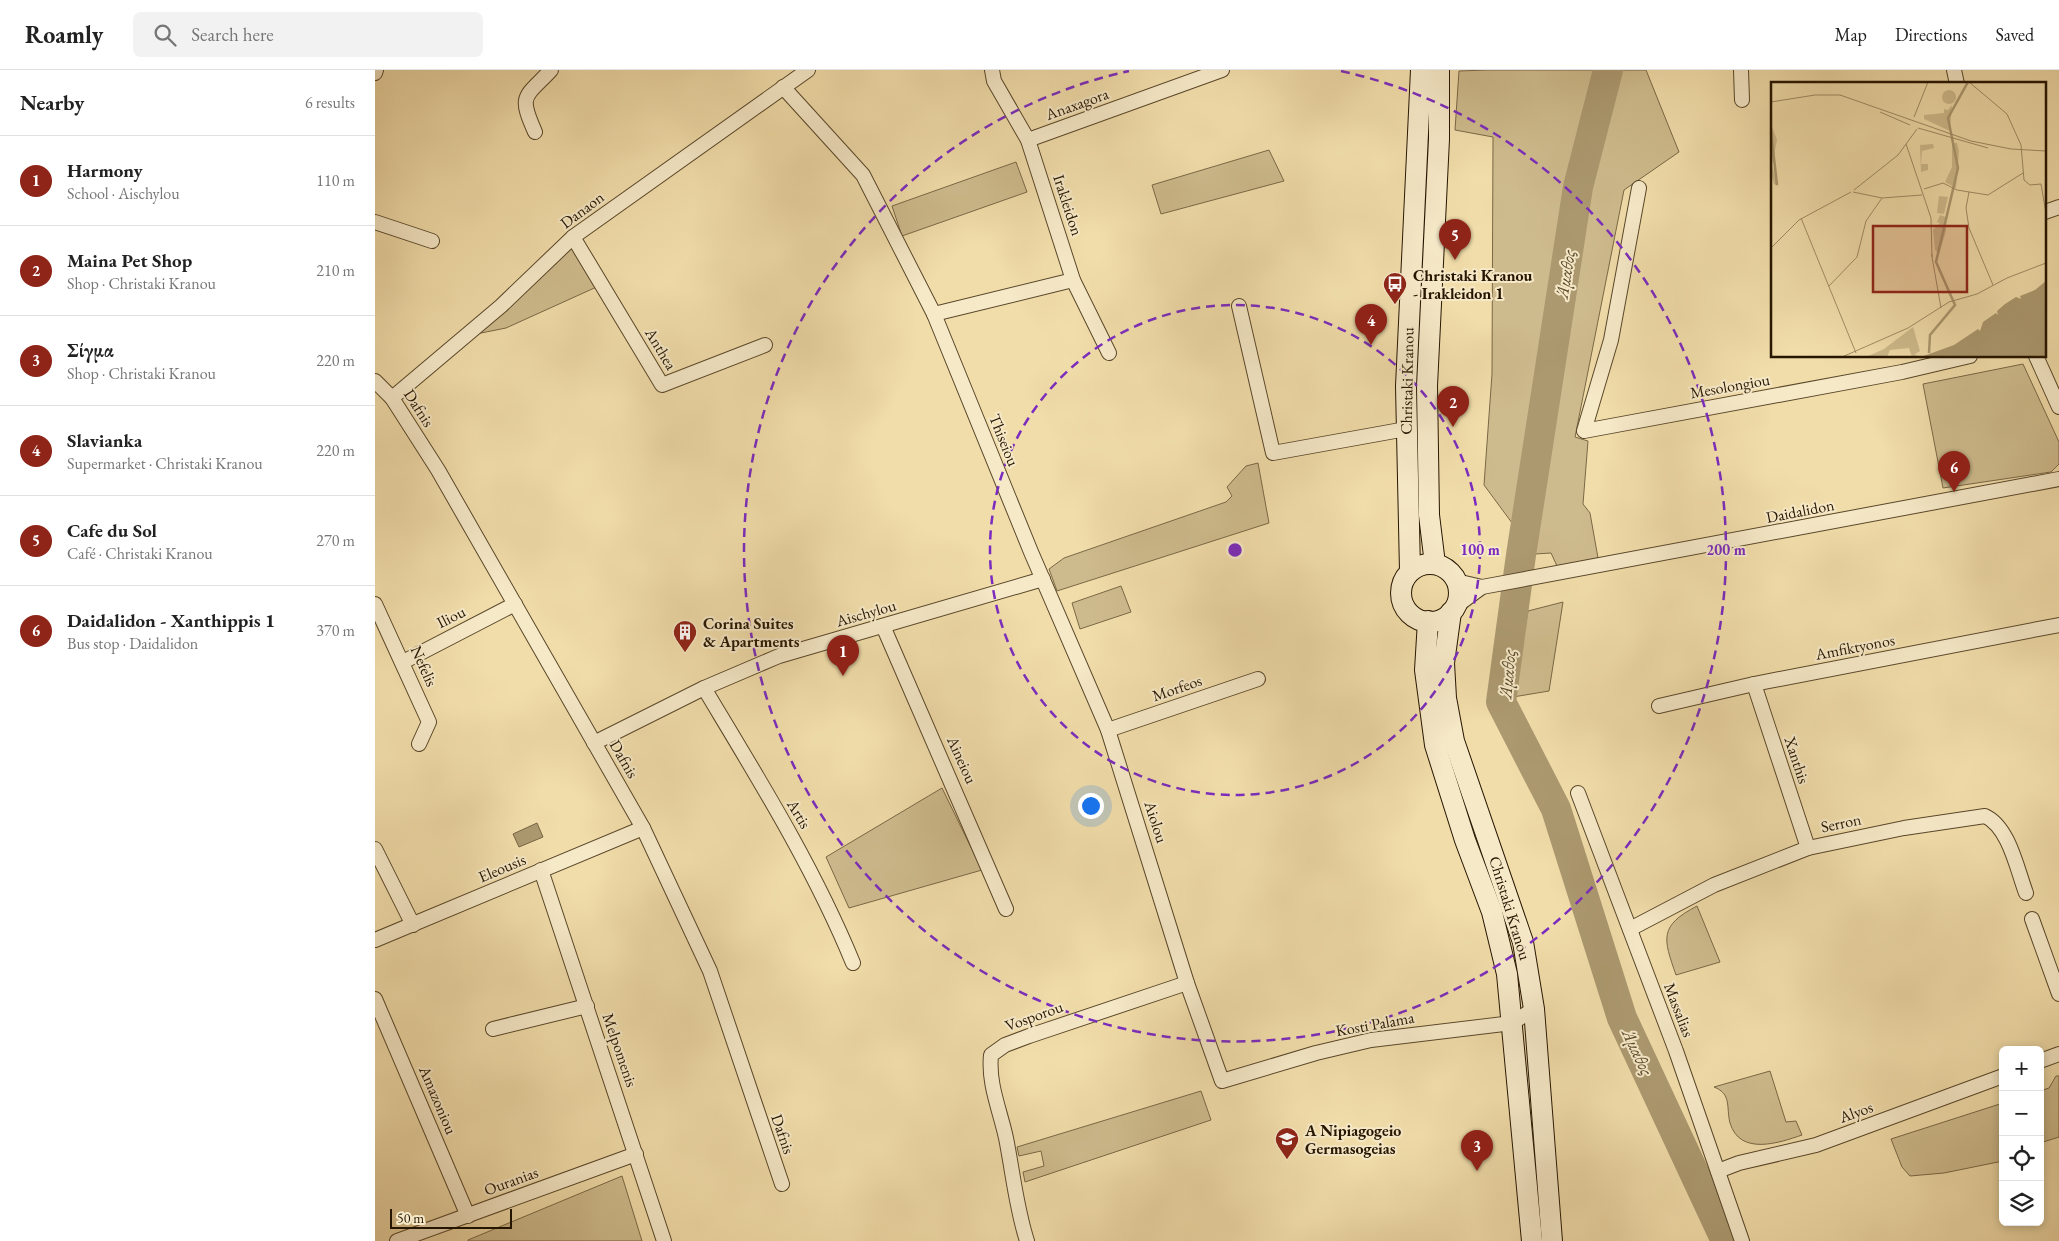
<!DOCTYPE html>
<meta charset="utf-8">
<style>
:root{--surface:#fff;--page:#f2f2f2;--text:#222;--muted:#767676;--line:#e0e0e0;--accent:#8f2418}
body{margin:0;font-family:"EB Garamond",serif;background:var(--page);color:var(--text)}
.controls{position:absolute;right:15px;bottom:15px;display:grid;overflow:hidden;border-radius:8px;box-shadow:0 2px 8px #0003}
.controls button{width:45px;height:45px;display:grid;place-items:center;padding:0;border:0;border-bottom:1px solid var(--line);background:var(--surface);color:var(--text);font:25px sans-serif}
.scale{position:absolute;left:15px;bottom:12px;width:122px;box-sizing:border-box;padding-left:5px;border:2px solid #261500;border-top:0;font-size:14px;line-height:18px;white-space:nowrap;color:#261500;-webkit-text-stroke:4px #f6e9c8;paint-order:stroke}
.you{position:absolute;left:715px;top:735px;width:18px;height:18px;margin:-12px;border:4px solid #fff;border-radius:50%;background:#1a73e8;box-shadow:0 0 0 8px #1a73e833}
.badge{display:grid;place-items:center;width:32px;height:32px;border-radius:50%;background:var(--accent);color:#fff;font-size:16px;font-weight:700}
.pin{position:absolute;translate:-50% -41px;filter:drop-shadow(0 1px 2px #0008)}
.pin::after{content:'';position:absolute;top:26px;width:18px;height:15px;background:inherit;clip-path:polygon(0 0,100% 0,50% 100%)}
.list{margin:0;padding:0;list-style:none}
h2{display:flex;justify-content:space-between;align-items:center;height:65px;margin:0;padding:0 20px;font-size:21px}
h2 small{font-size:16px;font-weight:400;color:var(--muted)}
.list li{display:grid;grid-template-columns:32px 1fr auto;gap:15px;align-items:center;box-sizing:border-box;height:90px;padding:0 20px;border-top:1px solid var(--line)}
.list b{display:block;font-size:19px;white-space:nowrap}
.list p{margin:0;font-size:16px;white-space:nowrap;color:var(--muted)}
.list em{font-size:16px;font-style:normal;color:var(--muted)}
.icon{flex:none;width:28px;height:28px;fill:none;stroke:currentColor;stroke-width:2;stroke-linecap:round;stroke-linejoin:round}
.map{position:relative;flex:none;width:1684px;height:1171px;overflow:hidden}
header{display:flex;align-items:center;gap:30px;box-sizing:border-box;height:70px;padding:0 25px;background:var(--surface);border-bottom:1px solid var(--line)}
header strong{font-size:24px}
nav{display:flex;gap:28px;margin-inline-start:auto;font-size:18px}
.search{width:350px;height:45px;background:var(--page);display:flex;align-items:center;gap:12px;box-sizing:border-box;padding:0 18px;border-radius:8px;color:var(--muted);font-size:19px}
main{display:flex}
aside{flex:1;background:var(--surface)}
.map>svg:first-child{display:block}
.green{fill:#cebb8d;stroke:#7a6846}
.water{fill:#ac9970;stroke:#766443}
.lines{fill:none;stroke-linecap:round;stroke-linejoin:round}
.river{stroke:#ac9970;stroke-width:30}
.minor-casing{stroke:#59472a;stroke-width:16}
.secondary-casing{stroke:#261500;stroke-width:22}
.minor{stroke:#f6e9c8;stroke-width:14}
.secondary{stroke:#f6e9c8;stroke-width:20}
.ring{fill:none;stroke:#7b2cbf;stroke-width:2.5;stroke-dasharray:9 6}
.labels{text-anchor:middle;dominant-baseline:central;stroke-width:4;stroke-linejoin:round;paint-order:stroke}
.street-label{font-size:16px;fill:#261500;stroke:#f6e9c8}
.poi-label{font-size:16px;font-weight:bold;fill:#261500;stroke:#f6e9c8;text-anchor:start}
.water-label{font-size:18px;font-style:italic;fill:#5c4a2d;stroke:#f6e9c8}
.inset-river{fill:none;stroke:#ac9970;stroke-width:2.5}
.inset-road{fill:none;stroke:#a08d66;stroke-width:1}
.view{fill:#8f2418;fill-opacity:0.15;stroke:#8f2418;stroke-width:2.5}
.inset-edge{fill:none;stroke:#261500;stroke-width:2.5}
.centre{fill:#7b2cbf;stroke:#f6e9c8;stroke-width:2.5}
.ring-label{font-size:15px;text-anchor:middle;font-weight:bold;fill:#7b2cbf;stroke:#f6e9c8;stroke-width:4;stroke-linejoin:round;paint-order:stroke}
</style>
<header>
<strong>Roamly</strong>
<div class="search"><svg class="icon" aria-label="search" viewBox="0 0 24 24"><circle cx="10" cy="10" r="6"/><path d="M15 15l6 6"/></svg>Search here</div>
<nav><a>Map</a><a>Directions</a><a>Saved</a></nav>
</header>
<main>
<aside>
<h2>Nearby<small>6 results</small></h2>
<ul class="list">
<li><span class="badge">1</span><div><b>Harmony</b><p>School · Aischylou</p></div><em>110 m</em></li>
<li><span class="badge">2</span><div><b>Maina Pet Shop</b><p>Shop · Christaki Kranou</p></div><em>210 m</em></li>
<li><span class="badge">3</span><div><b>Σίγμα</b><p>Shop · Christaki Kranou</p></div><em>220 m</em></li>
<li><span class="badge">4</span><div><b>Slavianka</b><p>Supermarket · Christaki Kranou</p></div><em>220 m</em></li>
<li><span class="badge">5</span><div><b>Cafe du Sol</b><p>Café · Christaki Kranou</p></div><em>270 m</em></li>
<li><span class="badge">6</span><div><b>Daidalidon - Xanthippis 1</b><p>Bus stop · Daidalidon</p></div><em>370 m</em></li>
</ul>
</aside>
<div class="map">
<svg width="1684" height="1171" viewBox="0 0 1684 1171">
<rect width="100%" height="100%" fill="#f1ddaa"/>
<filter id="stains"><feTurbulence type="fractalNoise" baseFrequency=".004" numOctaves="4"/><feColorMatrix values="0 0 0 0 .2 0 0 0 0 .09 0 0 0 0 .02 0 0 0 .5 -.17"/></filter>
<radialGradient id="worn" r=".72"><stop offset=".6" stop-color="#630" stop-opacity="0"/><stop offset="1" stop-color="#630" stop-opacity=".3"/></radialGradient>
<g class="green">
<polygon points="1112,0 1271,0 1304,82 1249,120 1200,367 1213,371 1208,434 1215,443 1223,488 1182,496 1176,483 1160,484 1109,415 1117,304 1118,67 1080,60 1084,1"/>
<polygon points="894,80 909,111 786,144 777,115"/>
<polygon points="641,92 652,122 527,166 517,136"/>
<polygon points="198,167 226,215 131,258 91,266"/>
<polygon points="1648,294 1684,372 1684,394 1676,402 1568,418 1548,314"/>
<polygon points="883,393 894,453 682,521 674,499 689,488 851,432 857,426 852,417 871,396"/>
<polygon points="746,516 756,542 705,559 697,533"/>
<polygon points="1188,532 1174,621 1138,627 1153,541"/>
<polygon points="567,718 607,800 474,838 451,787"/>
<path d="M1322,836L1345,892L1301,905C1288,868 1284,856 1322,836Z"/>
<path d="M1395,1001L1411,1052L1421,1051L1427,1065C1404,1073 1365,1086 1355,1053C1351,1037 1357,1024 1339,1017Z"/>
<polygon points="1681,1006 1684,1006 1684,1067 1665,1073 1665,1021 1674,1018"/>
<polygon points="826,1021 836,1050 650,1112 648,1102 669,1096 666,1081 644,1086 642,1077"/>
<polygon points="1628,1033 1628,1091 1569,1103 1535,1106 1527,1097 1516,1069"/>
<polygon points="247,1106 267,1171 93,1171 93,1170"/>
</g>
<polygon class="water" points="162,753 168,767 144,777 138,764"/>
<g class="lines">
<polyline class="river" points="1233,0 1203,117 1146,485 1126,632 1181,739 1247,948 1351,1171"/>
<g class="minor-casing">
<g id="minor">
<polyline points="617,0 619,11 653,70 698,210 734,283"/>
<polyline points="1366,0 1367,30"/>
<polyline points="1579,0 1582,14"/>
<polyline points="0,3 1,0"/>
<polyline points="408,17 488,105 559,244 656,482 733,660 812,913 847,1011 941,983 996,970 1137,953 1159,939"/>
<path d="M160,62C143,24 150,28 176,0"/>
<polyline points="653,70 847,0"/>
<polyline points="1264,118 1236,270 1209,361 1527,302 1595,286"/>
<polyline points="1670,142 1684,137"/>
<polyline points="0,152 57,171"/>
<polyline points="198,167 287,315 390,275"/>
<polyline points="864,236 898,383 1031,359"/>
<polyline points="559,244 698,210"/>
<polyline points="1661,286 1684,337"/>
<polyline points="0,311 17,328 63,400 268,758 335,901 407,1114"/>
<polyline points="17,328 126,236 198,167 433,0"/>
<polyline points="1081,511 1107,517 1684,409"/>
<polyline points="0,534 54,652 44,674"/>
<polyline points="1080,537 1107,517"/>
<polyline points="508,556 631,839"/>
<polyline points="28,592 140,534"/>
<polyline points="1379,614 1433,778"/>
<path d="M329,618C383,708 438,796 478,893"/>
<polyline points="1284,636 1379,614 1684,555"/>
<polyline points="733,660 883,609"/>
<polyline points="219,673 329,618 404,586 668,509"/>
<polyline points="1203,723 1301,981 1367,1171"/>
<polyline points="0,779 38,855"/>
<polyline points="166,800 289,1171"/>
<polyline points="1657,849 1684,924"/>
<path d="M1255,859L1339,815L1433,778L1529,758L1610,746C1634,757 1642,799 1651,823"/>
<polyline points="0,870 268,758"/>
<polyline points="0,929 93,1146"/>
<polyline points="118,959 212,936"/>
<polyline points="1665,991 1684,984"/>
<polyline points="1343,1101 1364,1093 1441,1075 1628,1006"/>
<polyline points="22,1171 261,1084"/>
<path d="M652,1171C641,1137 638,1103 631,1068C625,1040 613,1014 616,985L630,975L654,966L812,913"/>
</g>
</g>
<g class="secondary-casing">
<g id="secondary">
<polyline points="1060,494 1054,445 1052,316 1064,69 1064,0"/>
<circle cx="1055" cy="523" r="29"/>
<polyline points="1035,501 1031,316 1046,0"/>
<polyline points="1076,542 1069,593 1071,628 1079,671 1148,872 1159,939 1177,1171"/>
<polyline points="1053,551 1050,600 1060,675 1090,770 1117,842 1132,904 1157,1171"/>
</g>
</g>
<use href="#minor" class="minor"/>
<use href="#secondary" class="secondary"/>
</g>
<g class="ring">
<circle cx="860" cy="480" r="245"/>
<path d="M966 1A491 491 0 1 1 754 1"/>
</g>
<defs>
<g id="bus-pin" transform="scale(1.25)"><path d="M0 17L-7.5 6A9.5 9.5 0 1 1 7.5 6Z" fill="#8f2418" stroke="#f6e9c8"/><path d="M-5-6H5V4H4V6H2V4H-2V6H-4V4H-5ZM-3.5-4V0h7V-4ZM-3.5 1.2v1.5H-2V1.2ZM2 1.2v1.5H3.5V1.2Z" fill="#fff"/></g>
<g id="building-pin" transform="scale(1.25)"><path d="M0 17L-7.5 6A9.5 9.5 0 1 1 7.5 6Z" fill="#8f2418" stroke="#f6e9c8"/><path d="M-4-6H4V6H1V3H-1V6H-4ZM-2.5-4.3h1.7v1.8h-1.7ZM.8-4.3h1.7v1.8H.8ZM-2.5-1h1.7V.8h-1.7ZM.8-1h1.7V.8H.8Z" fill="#fff"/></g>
<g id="school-pin" transform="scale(1.25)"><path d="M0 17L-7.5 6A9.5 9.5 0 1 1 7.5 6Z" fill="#8f2418" stroke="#f6e9c8"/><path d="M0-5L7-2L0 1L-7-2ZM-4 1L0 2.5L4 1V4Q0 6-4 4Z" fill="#fff"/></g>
</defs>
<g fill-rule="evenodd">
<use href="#bus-pin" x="1020" y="214"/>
<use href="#building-pin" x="310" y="562"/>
<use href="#school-pin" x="912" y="1069"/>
</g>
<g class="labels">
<g class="street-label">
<text transform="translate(702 34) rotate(-20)">Anaxagora</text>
<text transform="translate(693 135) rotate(72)">Irakleidon</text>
<text transform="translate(207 140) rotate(-37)">Danaon</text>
<text transform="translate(286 279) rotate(59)">Anthea</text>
<text transform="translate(1032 311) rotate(-89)">Christaki Kranou</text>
<text transform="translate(1355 316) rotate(-10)">Mesolongiou</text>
<text transform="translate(44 338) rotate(57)">Dafnis</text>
<text transform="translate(629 370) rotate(68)">Thiseiou</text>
<text transform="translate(1425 441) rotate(-11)">Daidalidon</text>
<text transform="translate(491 543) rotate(-16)">Aischylou</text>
<text transform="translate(76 547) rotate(-27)">Iliou</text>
<text transform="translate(1480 577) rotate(-11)">Amfiktyonos</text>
<text transform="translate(49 596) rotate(66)">Nefelis</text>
<text transform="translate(802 618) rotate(-19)">Morfeos</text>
<text transform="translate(249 689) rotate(60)">Dafnis</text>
<text transform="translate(587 690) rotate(66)">Aineiou</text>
<text transform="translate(1422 690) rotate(72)">Xanthis</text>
<text transform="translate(424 744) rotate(59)">Artis</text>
<text transform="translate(781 752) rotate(72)">Aiolou</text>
<text transform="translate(1466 753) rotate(-12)">Serron</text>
<text transform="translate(127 798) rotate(-23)">Eleousis</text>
<text transform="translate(1135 838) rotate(73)">Christaki Kranou</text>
<text transform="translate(1304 940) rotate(69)">Massalias</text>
<text transform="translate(659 946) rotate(-20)">Vosporou</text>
<text transform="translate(1000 954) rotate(-10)">Kosti Palama</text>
<text transform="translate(245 980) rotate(71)">Melpomenis</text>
<text transform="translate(63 1030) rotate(67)">Amazoniou</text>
<text transform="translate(1481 1042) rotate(-20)">Alyos</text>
<text transform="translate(408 1064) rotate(71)">Dafnis</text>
<text transform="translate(136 1111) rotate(-20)">Ouranias</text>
</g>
<g class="poi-label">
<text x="1038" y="205">Christaki Kranou<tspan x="1038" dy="18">- Irakleidon 1</tspan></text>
<text x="328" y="553">Corina Suites<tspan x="328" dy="18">&amp; Apartments</tspan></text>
<text x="930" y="1060">A Nipiagogeio<tspan x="930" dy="18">Germasogeias</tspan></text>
</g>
<g class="water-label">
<text transform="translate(1190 204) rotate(-81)">Άμαθος</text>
<text transform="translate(1132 604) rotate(-85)">Άμαθος</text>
<text transform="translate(1263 982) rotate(65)">Άμαθος</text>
</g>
</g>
<g transform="translate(1396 12)">
<rect width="275" height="275" fill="#f1ddaa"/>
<path d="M171 15a7 7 0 1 1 14 0a7 7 0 1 1-14 0ZM181,23L179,49L153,37V33L173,31V27L177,28ZM0,42L6,58L1,83L7,104L3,102L0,91ZM181,61H186L188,69L185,106L174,100L181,85ZM162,62L163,66L151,69L150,82H157V88L150,90L149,63ZM168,114L177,115L173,132L166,131ZM169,133L175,135V149L168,172L164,168L162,148L169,141L166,140ZM142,245L149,269L143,273H148L141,275L138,266L119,268L116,275H95L113,267Z" fill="#cebb8d"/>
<path d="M275,199V275H150L183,263L207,247L209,249L212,240L225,231L227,233L226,229L234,222L245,215L250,217L249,214L264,208Z" fill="#ac9970"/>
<path class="inset-river" d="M0,50L6,103M158,271L159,253L184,223L165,180L187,86L177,36L197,0"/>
<path class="inset-road" d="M198,0L236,32L250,63L253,98L259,103L270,102L275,131M0,20L44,13H69L200,59L240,67L275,69M109,30L139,43M143,35L157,0M147,46L217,66M135,62L160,136L161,175V172M153,107L172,101L186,108L217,113L252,91M83,108L127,73L146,47M82,110L111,116L151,113M198,110L195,126L198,146L222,203M30,136L85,271M0,166L28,138L80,110M161,175L170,226M58,204L86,175L95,139L111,116M71,275L137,246L178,220L206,212L236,196L275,181"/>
<path class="view" d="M102,144H196V210H102Z"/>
<rect width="275" height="275" class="inset-edge"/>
</g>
<circle cx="860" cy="480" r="8" class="centre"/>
<g class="ring-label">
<text x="1105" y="485">100 m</text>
<text x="1351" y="485">200 m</text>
</g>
<rect width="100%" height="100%" filter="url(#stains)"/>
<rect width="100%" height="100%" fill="url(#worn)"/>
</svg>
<div class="controls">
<button>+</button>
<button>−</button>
<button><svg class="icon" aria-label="locate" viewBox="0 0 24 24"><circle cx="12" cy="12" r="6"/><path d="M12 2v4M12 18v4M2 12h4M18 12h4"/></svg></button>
<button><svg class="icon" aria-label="layers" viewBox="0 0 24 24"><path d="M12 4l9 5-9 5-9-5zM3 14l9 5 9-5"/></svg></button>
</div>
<div class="scale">50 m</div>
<div class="you"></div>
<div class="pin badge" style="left:468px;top:606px">1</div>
<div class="pin badge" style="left:1078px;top:357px">2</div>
<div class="pin badge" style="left:1102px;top:1101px">3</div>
<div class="pin badge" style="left:996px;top:275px">4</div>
<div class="pin badge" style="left:1080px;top:190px">5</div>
<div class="pin badge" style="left:1579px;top:422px">6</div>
</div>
</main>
